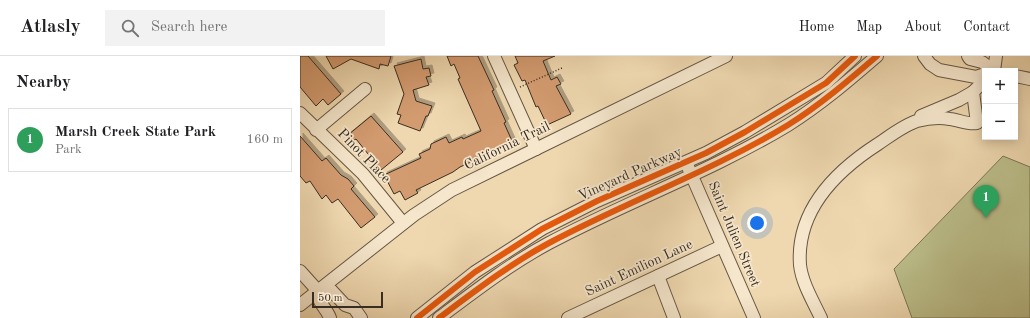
<!DOCTYPE html>
<meta charset="utf-8">
<style>
:root{--surface:#fff;--page:#f2f2f2;--text:#202124;--muted:#757577;--line:#e0e0e0;--accent:#8f2418}
body{margin:0;font-family:"Old Standard TT",serif;background:var(--page);color:var(--text)}
.controls{position:absolute;right:12px;top:12px;display:grid;overflow:hidden;border-radius:0px;box-shadow:0 2px 10px #0003}
.controls button{width:36px;height:36px;display:grid;place-items:center;padding:0;border:0;border-bottom:1px solid var(--line);background:var(--surface);color:var(--text);font:20px sans-serif}
.scale{position:absolute;left:12px;bottom:10px;width:71px;box-sizing:border-box;padding-left:4px;border:2px solid #392d22;border-top:0;font-size:11px;line-height:14px;white-space:nowrap;color:#392d22;-webkit-text-stroke:3px #f5e6cc;paint-order:stroke}
.you{position:absolute;left:457px;top:167px;width:14px;height:14px;margin:-10px;border:3px solid #fff;border-radius:50%;background:#1a73e8;box-shadow:0 0 0 6px #1a73e833}
.badge{display:grid;place-items:center;width:26px;height:26px;border-radius:50%;background:var(--accent);color:#fff;font-size:13px;font-weight:700}
.pin{position:absolute;translate:-50% -33px;filter:drop-shadow(0 1px 2px #0008)}
.pin::after{content:'';position:absolute;top:21px;width:14px;height:12px;background:inherit;clip-path:polygon(0 0,100% 0,50% 100%)}
.list{margin:0;padding:0;list-style:none}
h2{display:flex;justify-content:space-between;align-items:center;height:52px;margin:0;padding:0 16px;font-size:17px}
h2 small{font-size:13px;font-weight:400;color:var(--muted)}
.list li{display:grid;grid-template-columns:26px 1fr auto;gap:12px;align-items:center;box-sizing:border-box;height:64px;margin:0 8px 8px;padding:0 8px;border:1px solid var(--line);border-radius:0px}
.list b{display:block;font-size:15px;white-space:nowrap}
.list p{margin:0;font-size:13px;white-space:nowrap;color:var(--muted)}
.list em{font-size:13px;font-style:normal;color:var(--muted)}
.icon{flex:none;width:22px;height:22px;fill:none;stroke:currentColor;stroke-width:2;stroke-linecap:round;stroke-linejoin:round}
.map{position:relative;flex:none;width:730px;height:262px;overflow:hidden}
header{display:flex;align-items:center;gap:24px;box-sizing:border-box;height:56px;padding:0 20px;background:var(--surface);border-bottom:1px solid var(--line)}
header strong{font-size:19px}
nav{display:flex;gap:22px;margin-inline-start:auto;font-size:14px}
.search{width:280px;height:36px;background:var(--page);display:flex;align-items:center;gap:10px;box-sizing:border-box;padding:0 14px;border-radius:0px;color:var(--muted);font-size:15px}
main{display:flex}
aside{flex:1;background:var(--surface)}
.map>svg:first-child{display:block}
.green{fill:#bbbe8a;stroke:#7a7656}
.building{fill:#d39b6f;stroke:#392d22;filter:url(#shadow)}
.lines{fill:none;stroke-linecap:round;stroke-linejoin:round}
.minor-casing{stroke:#665846;stroke-width:14}
.path{stroke:#392d22;stroke-width:1.5;stroke-dasharray:1 2;stroke-linecap:butt}
.minor{stroke:#f5e6cc;stroke-width:12}
.cycleway-casing{stroke:#f5e6cc;stroke-width:8}
.cycleway{stroke:#e8590c;stroke-width:6}
.labels{text-anchor:middle;dominant-baseline:central;stroke-width:3.5;stroke-linejoin:round;paint-order:stroke}
.street-label{font-size:14px;fill:#392d22;stroke:#f5e6cc}
</style>
<header>
<strong>Atlasly</strong>
<div class="search"><svg class="icon" aria-label="search" viewBox="0 0 24 24"><circle cx="10" cy="10" r="6"/><path d="M15 15l6 6"/></svg>Search here</div>
<nav><a>Home</a><a>Map</a><a>About</a><a>Contact</a></nav>
</header>
<main>
<aside>
<h2>Nearby<small></small></h2>
<ul class="list">
<li><span class="badge" style="background:#2e9e5b">1</span><div><b>Marsh Creek State Park</b><p>Park</p></div><em>160 m</em></li>
</ul>
</aside>
<div class="map">
<svg width="730" height="262" viewBox="0 0 730 262">
<defs>
<filter id="shadow"><feDropShadow dx="3" dy="-3" stdDeviation="0" flood-color="#0004"/></filter>
</defs>
<rect width="100%" height="100%" fill="#efd8b0"/>
<filter id="stains"><feTurbulence type="fractalNoise" baseFrequency=".005" numOctaves="4"/><feColorMatrix values="0 0 0 0 .2 0 0 0 0 .09 0 0 0 0 .02 0 0 0 .5 -.17"/></filter>
<radialGradient id="worn" r=".72"><stop offset=".6" stop-color="#630" stop-opacity="0"/><stop offset="1" stop-color="#630" stop-opacity=".3"/></radialGradient>
<polygon class="green" points="703,100 730,111 730,262 612,262 594,213"/>
<g class="building">
<polygon points="0,0 8,0 41,38 28,49 23,43 16,50 0,31"/>
<polygon points="26,0 91,0 88,10 80,8 79,13 51,3 33,13"/>
<polygon points="147,0 178,0 194,34 192,35 206,66 204,67 213,87 160,111 153,116 116,134 118,137 105,144 100,135 94,138 84,119 121,102 119,98 130,93 131,88 146,81 149,87 162,81 163,83 181,75 158,23 160,22 154,8 151,10"/>
<polygon points="215,0 255,0 243,5 251,24 257,21 261,28 256,30 271,58 247,69 238,50 236,51 225,24 222,25 214,9 218,7"/>
<polygon points="121,3 123,13 129,12 131,20 126,21 129,29 113,34 116,45 132,50 128,60 126,60 120,75 98,67 101,59 97,58 104,38 94,10"/>
<polygon points="71,60 103,96 81,114 56,83 53,85 48,79"/>
<polygon points="0,80 22,105 26,102 41,119 48,123 54,130 51,133 75,161 61,172 38,143 32,147 26,139 22,143 10,125 6,127 0,120"/>
</g>
<g class="lines">
<g class="minor-casing">
<g id="minor">
<polyline points="194,0 236,93"/>
<polyline points="624,0 630,8 639,14 676,21 685,18"/>
<polyline points="668,0 670,3 682,6 694,15"/>
<polyline points="694,15 696,0"/>
<polyline points="715,20 730,23"/>
<polyline points="0,57 63,118 103,167"/>
<polyline points="621,60 659,44 673,36"/>
<polyline points="16,74 65,33"/>
<polyline points="388,111 454,262"/>
<path d="M0,215L18,235C17,247 26,251 30,262"/>
<polyline points="358,220 374,262"/>
<polyline points="18,235 31,234 45,249 54,252 61,262"/>
<polyline points="0,249 114,159 152,134 426,0"/>
<polyline points="117,262 175,216 242,173 297,145 406,97 445,76 526,27 555,0"/>
<path d="M139,262C175,235 210,208 249,187C328,145 412,115 488,69C520,49 548,25 577,0"/>
<polyline points="268,262 422,190"/>
<path d="M521,262C513,245 502,227 500,209C496,154 536,115 578,88C590,80 604,69 617,65C628,62 639,61 650,63C659,64 669,69 677,67L673,36L685,24"/>
</g>
</g>
<polyline class="path" points="220,31 262,12"/>
<use href="#minor" class="minor"/>
<g class="cycleway-casing">
<g id="cycleway">
<polyline points="117,262 175,216 242,173 297,145 406,97 445,76 526,27 555,0"/>
<path d="M139,262C175,235 210,208 249,187C328,145 412,115 488,69C520,49 548,25 577,0"/>
</g>
</g>
<use href="#cycleway" class="cycleway"/>
</g>
<g class="labels">
<g class="street-label">
<text transform="translate(207 90) rotate(-26)">California Trail</text>
<text transform="translate(64 100) rotate(46)">Pinot Place</text>
<text transform="translate(330 118) rotate(-24)">Vineyard Parkway</text>
<text transform="translate(434 178) rotate(67)">Saint Julien Street</text>
<text transform="translate(339 212) rotate(-25)">Saint Emilion Lane</text>
</g>
</g>
<rect width="100%" height="100%" filter="url(#stains)"/>
<rect width="100%" height="100%" fill="url(#worn)"/>
</svg>
<div class="controls">
<button>+</button>
<button>−</button>
</div>
<div class="scale">50 m</div>
<div class="you"></div>
<div class="pin badge" style="left:686px;top:162px;background:#2e9e5b">1</div>
</div>
</main>
